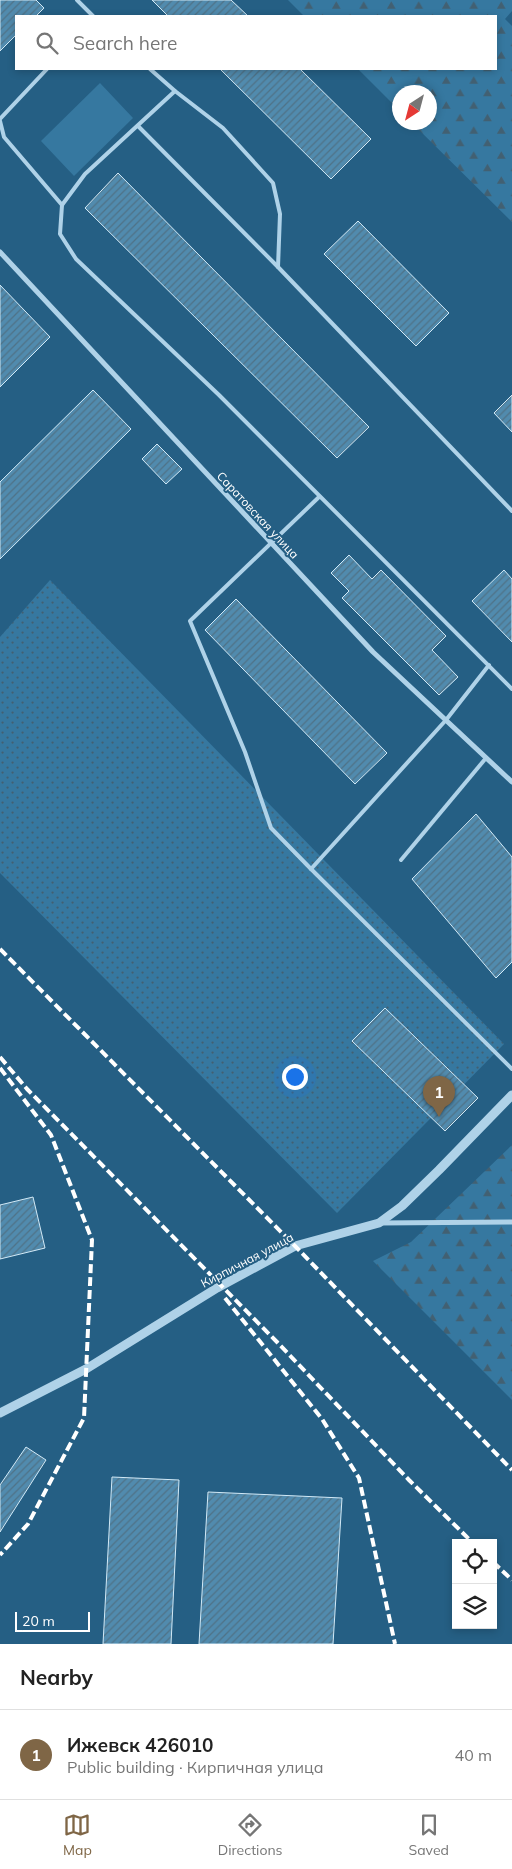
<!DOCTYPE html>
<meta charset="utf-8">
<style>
:root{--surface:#fff;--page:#f2f2f2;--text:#222;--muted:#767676;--line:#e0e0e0;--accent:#7f6646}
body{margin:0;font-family:Mulish,sans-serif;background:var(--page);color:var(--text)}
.controls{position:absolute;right:15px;bottom:15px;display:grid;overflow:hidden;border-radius:0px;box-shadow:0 2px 8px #0003}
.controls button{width:45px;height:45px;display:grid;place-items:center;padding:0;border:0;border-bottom:1px solid var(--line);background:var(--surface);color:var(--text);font:25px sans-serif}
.compass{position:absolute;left:392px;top:85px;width:45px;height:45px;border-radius:50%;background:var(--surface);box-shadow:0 2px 8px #0003;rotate:216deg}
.scale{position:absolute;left:15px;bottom:12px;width:75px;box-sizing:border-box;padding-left:5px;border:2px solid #fff;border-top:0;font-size:14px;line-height:18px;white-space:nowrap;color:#fff;-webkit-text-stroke:4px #255f84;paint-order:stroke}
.you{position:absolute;left:294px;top:1076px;width:18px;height:18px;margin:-12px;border:4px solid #fff;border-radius:50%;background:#1a73e8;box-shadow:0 0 0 8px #1a73e833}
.badge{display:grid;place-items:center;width:32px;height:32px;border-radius:50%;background:var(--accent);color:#fff;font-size:16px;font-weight:700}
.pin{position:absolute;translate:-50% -41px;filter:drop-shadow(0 1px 2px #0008)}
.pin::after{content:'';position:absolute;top:26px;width:18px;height:15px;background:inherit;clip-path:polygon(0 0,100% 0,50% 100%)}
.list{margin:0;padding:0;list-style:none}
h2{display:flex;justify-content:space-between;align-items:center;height:65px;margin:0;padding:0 20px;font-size:21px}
h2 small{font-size:16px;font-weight:400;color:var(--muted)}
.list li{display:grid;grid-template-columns:32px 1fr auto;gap:15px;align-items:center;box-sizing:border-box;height:90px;padding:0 20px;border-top:1px solid var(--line)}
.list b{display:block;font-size:19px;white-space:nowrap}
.list p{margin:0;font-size:16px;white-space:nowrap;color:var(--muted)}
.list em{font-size:16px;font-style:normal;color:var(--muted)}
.icon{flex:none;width:28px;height:28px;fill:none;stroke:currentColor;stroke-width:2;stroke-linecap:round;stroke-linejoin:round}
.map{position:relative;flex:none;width:512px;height:1644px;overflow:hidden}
.search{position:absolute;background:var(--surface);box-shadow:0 2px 8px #0003;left:15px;right:15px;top:15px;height:55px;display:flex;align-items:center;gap:12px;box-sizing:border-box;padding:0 18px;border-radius:0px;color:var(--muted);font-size:19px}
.sheet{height:155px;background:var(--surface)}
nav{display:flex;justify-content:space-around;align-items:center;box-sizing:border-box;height:70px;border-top:1px solid var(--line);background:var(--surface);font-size:14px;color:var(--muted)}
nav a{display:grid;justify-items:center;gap:2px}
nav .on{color:var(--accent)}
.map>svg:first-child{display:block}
.grass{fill:url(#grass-dots)}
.forest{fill:url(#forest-firs)}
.park{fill:#3678a0}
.building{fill:url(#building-hatch);stroke:#d2e9f6}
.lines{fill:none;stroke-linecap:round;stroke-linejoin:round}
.service{stroke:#afd2e8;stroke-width:4}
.minor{stroke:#afd2e8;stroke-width:5}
.tertiary{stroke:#afd2e8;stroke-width:9}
.rail{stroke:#fff;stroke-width:4;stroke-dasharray:9 4;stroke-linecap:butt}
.labels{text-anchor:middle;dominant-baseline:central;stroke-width:4;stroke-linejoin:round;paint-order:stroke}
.street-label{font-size:12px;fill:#fff;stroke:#255f84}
</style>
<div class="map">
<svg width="512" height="1644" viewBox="0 0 512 1644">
<defs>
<pattern id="grass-dots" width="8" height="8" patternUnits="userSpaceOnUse" patternTransform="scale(1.25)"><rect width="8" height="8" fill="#3678a0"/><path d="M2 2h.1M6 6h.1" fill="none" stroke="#426072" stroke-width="1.8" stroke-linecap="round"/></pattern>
<pattern id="forest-firs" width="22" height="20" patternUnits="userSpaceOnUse" patternTransform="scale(1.25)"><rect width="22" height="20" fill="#3678a0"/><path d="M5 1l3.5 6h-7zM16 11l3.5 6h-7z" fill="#426072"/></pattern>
<pattern id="building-hatch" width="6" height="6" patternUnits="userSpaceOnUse" patternTransform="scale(1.25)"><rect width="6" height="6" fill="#518bae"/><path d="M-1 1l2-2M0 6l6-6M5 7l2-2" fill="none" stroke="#4f7287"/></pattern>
</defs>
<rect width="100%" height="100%" fill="#255f84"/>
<polygon class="grass" points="50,580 504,1044 337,1213 0,873 0,637"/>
<g class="forest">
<polygon points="288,0 512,0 512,11 505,19 512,26 512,222 412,123 430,122 430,92 400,92 399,110 358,69 496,69 496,16 304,16"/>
<polygon points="512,1145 512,1400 373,1261 411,1242"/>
</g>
<polygon class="park" points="100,83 133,118 74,176 41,141"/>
<g class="building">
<polygon points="0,0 36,0 44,8 36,16 16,16 16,35 0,51"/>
<polygon points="152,0 231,0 248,16 168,16"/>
<polygon points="220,69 300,69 371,139 331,179"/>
<polygon points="118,173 369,427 337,458 85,208"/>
<polygon points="358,221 449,313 416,346 324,254"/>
<polygon points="0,285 50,337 0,387"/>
<polygon points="93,390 131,429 0,559 0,482"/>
<polygon points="512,395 512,432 494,413"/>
<polygon points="157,444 182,469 166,484 142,459"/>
<polygon points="349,555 372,579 381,570 446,636 432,650 458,677 439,695 342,598 349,591 331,573"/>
<polygon points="504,570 512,579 512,642 472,601"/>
<polygon points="236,599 387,753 355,784 205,630"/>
<polygon points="476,814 512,857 512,962 496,978 412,879"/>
<polygon points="385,1008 478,1098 445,1131 352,1041"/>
<polygon points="33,1197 45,1248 0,1259 0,1205"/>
<polygon points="26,1447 46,1460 0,1532 0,1485"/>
<polygon points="112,1477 179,1480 171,1644 103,1644"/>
<polygon points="208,1492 342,1498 333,1644 199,1644"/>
</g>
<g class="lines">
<g class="service">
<polyline points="77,0 93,16"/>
<polyline points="150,69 175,91 223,128 273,183 280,214 278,267 512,511"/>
<polyline points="0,119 47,69"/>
<polyline points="0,121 4,137 62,205 60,234 76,259 219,395 512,689"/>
<polyline points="138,126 278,267"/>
<polyline points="62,205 85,174 175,91"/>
<polyline points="319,497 190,621 245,752 271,828 311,869 446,720 489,665"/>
<polyline points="401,860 486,758"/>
<polyline points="311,869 512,1069"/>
</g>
<g class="minor">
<polyline points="0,252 373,652 512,782"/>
<polyline points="380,1223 512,1222"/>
</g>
<polyline class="tertiary" points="0,1413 86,1369 217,1288 295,1246 379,1223 402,1206 439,1170 512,1095"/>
<g class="rail">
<polyline points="0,949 295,1246 512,1470"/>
<polyline points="0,1057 27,1089 277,1342 409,1480 473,1543"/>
<polyline points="0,1068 51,1135 92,1240 84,1418 28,1524 0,1555"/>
<polyline points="225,1298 322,1419 359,1478 395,1644"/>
<polyline points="493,1562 512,1580"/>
</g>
</g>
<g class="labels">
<g class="street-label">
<text transform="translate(258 515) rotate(47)">Саратовская улица</text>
<text transform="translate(247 1260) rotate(-28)">Кирпичная улица</text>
</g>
</g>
</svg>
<div class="controls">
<button><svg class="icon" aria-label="locate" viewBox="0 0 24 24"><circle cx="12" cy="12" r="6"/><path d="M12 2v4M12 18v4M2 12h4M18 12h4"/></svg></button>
<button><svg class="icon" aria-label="layers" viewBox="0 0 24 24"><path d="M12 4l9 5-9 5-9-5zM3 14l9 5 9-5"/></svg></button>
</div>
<svg class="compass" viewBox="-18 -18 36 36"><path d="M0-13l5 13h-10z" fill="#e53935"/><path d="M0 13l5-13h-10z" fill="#767676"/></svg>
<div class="scale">20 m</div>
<div class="you"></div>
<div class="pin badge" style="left:439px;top:1117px">1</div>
<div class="search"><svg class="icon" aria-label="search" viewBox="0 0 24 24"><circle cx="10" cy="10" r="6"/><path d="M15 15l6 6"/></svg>Search here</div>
</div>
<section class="sheet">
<h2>Nearby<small></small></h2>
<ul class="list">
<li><span class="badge">1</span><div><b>Ижевск 426010</b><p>Public building · Кирпичная улица</p></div><em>40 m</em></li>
</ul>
</section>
<nav>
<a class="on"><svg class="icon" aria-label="map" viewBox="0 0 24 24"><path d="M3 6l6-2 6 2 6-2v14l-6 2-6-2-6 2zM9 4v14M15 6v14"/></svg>Map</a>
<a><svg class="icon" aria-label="directions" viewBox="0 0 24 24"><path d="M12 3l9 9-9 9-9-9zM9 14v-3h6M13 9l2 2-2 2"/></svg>Directions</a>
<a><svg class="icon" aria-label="saved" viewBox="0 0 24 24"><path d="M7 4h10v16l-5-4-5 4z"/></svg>Saved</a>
</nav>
